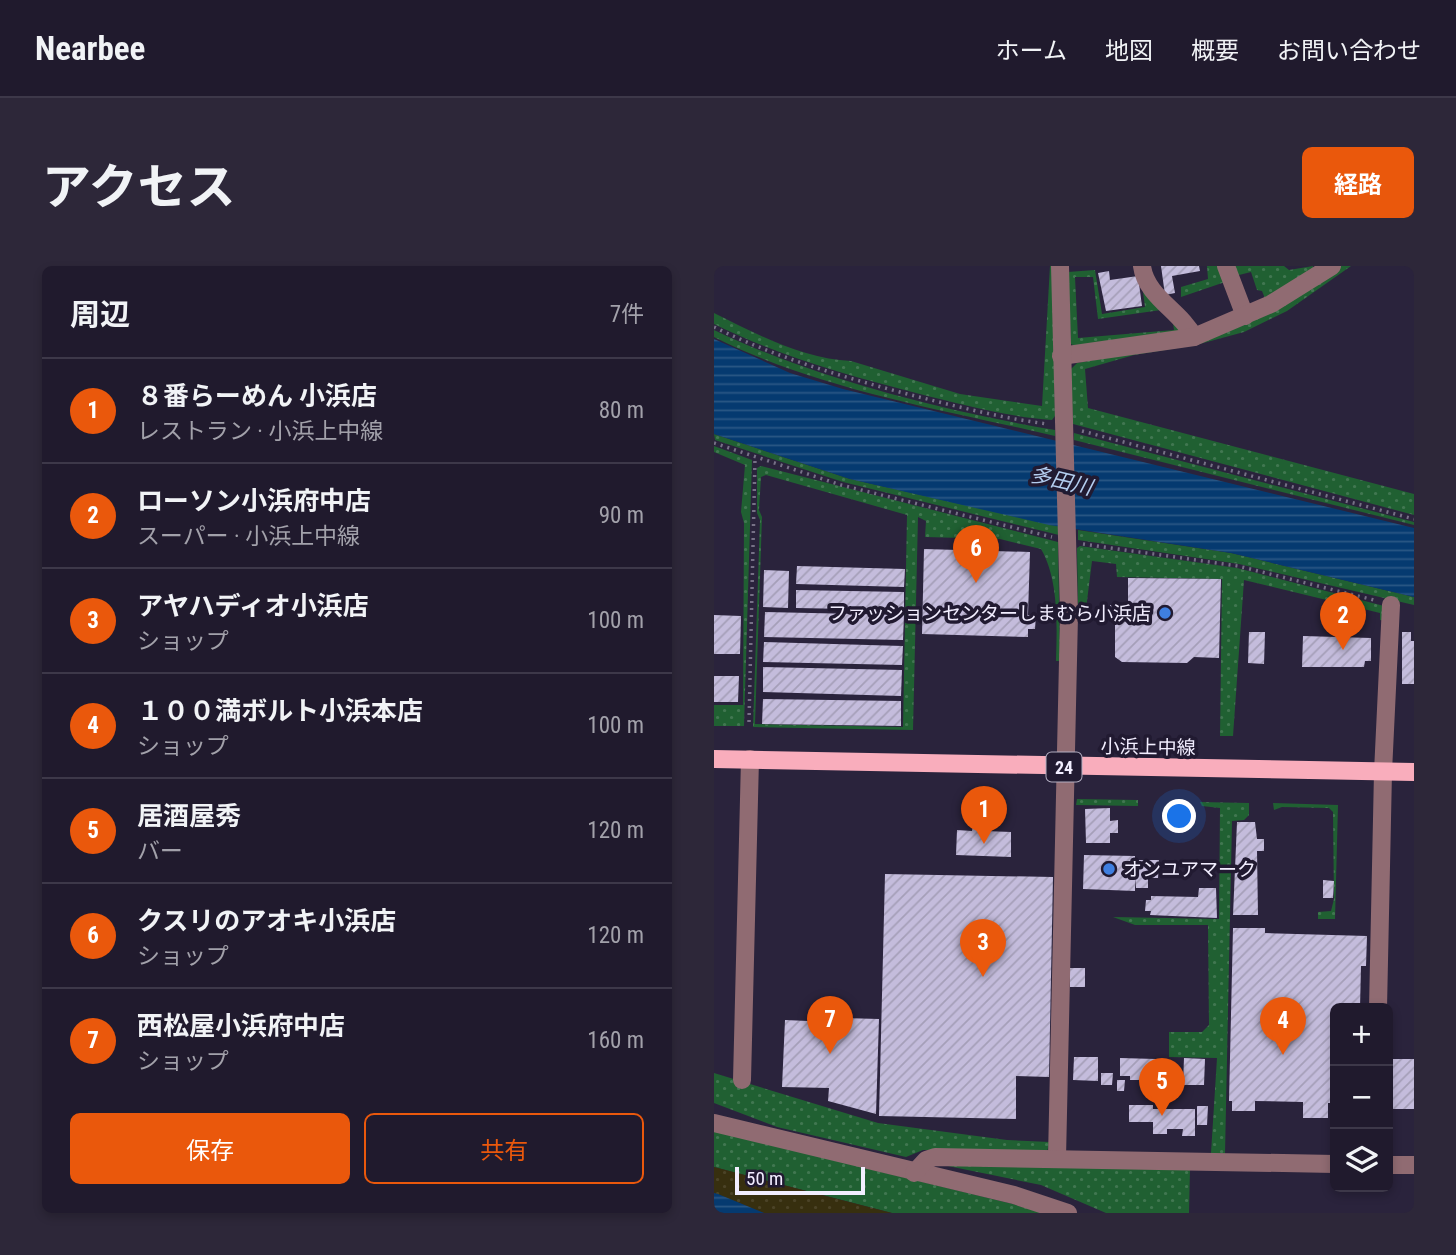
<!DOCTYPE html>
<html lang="ja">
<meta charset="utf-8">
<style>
:root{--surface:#201a2d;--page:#2d2739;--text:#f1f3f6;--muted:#a2a1aa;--line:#3d3849;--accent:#ea580c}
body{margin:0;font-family:"Roboto Condensed","Noto Sans JP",sans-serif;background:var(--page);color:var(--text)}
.controls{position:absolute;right:21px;bottom:21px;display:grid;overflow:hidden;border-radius:10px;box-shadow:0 4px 10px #0003}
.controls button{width:63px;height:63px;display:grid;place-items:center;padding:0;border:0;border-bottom:2px solid var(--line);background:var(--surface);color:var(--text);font:35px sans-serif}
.scale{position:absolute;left:21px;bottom:18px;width:130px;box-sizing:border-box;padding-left:7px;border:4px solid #f2eeff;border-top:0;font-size:19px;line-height:24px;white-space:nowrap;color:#f2eeff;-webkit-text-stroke:5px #211a31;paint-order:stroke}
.you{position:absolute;left:466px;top:551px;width:24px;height:24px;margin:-18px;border:5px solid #fff;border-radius:50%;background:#1a73e8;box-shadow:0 0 0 10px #1a73e833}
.badge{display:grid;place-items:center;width:46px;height:46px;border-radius:50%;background:var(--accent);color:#fff;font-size:23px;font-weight:700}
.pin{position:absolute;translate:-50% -58px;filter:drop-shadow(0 2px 4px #0008)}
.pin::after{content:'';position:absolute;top:37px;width:24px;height:21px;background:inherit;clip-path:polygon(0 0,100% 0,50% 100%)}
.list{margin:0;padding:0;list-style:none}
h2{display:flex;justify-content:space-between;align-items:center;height:91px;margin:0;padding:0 28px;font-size:30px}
h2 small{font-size:23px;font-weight:400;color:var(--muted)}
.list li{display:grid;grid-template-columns:46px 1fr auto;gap:21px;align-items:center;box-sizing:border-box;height:105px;padding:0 28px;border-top:2px solid var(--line)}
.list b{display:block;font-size:26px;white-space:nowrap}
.list p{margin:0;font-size:23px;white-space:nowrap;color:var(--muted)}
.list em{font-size:23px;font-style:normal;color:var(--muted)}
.actions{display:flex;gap:14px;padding:21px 28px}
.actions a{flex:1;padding:16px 0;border:2px solid var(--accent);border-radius:10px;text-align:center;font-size:24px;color:var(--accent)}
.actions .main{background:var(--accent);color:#fff}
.icon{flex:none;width:38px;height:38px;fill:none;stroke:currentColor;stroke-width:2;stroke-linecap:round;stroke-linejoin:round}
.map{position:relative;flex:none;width:700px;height:947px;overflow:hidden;border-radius:10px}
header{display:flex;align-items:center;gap:42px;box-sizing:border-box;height:98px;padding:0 35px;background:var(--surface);border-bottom:2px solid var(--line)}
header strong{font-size:33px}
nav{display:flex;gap:38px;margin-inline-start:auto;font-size:24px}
.intro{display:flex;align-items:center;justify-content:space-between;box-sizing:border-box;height:168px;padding:0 42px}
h1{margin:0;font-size:49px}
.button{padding:18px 32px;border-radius:10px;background:var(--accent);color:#fff;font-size:24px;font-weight:700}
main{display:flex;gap:42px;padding:0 42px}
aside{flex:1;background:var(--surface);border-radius:10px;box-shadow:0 4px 10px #0003}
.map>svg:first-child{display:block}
.green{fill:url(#green-dots);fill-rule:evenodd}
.sand{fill:url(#sand-dots)}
.water{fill:url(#water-rules)}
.building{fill:url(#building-hatch)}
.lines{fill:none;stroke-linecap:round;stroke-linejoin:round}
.path{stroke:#777187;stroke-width:3.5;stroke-dasharray:2 5;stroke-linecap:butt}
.minor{stroke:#906b72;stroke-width:18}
.major{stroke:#f9adbc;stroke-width:18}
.shop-dot{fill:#3f7fe0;stroke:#211a31;stroke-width:2.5}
.labels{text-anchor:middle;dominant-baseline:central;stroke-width:7;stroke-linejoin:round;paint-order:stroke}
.shield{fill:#211a31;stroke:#b3aec1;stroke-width:2}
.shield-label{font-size:18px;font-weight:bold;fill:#f2eeff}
.poi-label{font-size:19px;fill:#f2eeff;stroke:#211a31;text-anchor:end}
.street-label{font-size:19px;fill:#f2eeff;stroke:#211a31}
.water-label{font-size:21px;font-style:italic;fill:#b4cef0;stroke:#211a31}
</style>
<header>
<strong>Nearbee</strong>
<nav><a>ホーム</a><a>地図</a><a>概要</a><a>お問い合わせ</a></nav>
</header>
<div class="intro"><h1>アクセス</h1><a class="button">経路</a></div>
<main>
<aside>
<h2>周辺<small>7件</small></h2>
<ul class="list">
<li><span class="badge">1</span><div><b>８番らーめん 小浜店</b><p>レストラン · 小浜上中線</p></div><em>80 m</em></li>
<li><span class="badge">2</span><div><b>ローソン小浜府中店</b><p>スーパー · 小浜上中線</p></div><em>90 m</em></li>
<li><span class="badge">3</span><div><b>アヤハディオ小浜店</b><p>ショップ</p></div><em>100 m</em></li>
<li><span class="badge">4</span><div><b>１００満ボルト小浜本店</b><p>ショップ</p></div><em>100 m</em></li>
<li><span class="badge">5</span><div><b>居酒屋秀</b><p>バー</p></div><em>120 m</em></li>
<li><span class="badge">6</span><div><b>クスリのアオキ小浜店</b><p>ショップ</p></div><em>120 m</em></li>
<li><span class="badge">7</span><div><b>西松屋小浜府中店</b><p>ショップ</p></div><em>160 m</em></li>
</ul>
<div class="actions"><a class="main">保存</a><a>共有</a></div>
</aside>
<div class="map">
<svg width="700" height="947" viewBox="0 0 700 947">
<defs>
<pattern id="green-dots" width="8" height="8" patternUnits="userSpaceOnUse" patternTransform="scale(1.75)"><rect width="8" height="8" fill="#206032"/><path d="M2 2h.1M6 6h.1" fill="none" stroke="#417751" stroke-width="1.8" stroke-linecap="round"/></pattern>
<pattern id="sand-dots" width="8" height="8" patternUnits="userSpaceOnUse" patternTransform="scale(1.75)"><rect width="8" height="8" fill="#372f0f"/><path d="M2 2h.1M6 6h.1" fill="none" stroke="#4b4327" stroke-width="1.8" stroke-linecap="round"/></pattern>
<pattern id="water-rules" width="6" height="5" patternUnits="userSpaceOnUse" patternTransform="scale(1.75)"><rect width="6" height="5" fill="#053a70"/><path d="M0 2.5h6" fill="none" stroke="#2a5785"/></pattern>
<pattern id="building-hatch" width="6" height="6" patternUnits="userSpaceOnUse" patternTransform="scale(1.75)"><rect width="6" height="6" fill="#c4bcdc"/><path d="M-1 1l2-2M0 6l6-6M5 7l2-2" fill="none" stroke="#a59fb8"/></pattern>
</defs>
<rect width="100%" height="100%" fill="#2a233c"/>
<g class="green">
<path d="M336,0H339L341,150L338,154C293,151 246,138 202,127C132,109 65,90 0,58V47C42,68 90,93 137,95L246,128L328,140Z"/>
<polygon points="493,0 508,0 514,15 467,31 467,21 494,13"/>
<polygon points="517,0 570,0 575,4 599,0 599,7 552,35 548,25 543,24 537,6 521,10"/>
<polygon points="627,0 637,0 573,45 530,66 482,79 420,89 371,103 374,142 700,228 700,249 359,158 356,104 363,97 481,76"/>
<path d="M381,4L388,48L431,41L429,26H435L472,67L363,81L357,78L354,6ZM361,11H379L384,53L447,44L459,57L460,64L364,72Z"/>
<path d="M0,64C102,113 230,145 341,164V170C227,143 106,124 0,71Z"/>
<polygon points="360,167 700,256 700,259 360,174"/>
<polygon points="0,168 136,213 345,260 345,269 129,216 1,174"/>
<polygon points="0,180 38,194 30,460 0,460 0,439 29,439 30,257 27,246 31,199 0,186"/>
<path d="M47,200L344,276L346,395H342C343,360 345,314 327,283L286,273L211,271L212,255L204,251L199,464L39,461L46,254L43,247V202ZM52,209L193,249L189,461L41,458L48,251L45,244L47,211Z"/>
<polygon points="364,264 517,287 700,331 700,339 525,298 364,274"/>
<polygon points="366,280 523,302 670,340 671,355 666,354 666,347 530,314 519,470 506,470 508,313 403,311 402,298 378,295 371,351 364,346 363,282"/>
<polygon points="363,533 424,534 424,540 362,539"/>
<polygon points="486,536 535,537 535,549 530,554 518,555 511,888 497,887 503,792 455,791 455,766 488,766 495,759 494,659 421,659 399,651 505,653 506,542 488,540"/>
<polygon points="559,537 624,539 621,653 604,653 604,646 617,645 620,633 619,546 615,542 568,541 560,544"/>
<polygon points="0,807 164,857 293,874 336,876 333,885 209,884 192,891 63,861 0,837"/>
<polygon points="0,865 299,938 328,947 178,947 0,901"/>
<polygon points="229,899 476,903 475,947 392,947 327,919"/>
</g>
<polygon class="sand" points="0,901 178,947 50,947 0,927"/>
<g class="water">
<polygon points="0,73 76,107 129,123 700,262 700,331 517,287 335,259 136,213 0,168"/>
<polygon points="0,927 4,928 50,947 0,947"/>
</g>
<g class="building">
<polygon points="447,0 485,0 486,5 458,10 461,27 451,29"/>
<polygon points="395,5 396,14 424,10 428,40 392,45 384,7"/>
<polygon points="210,283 316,286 314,349 322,349 321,363 314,363 314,371 208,368"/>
<polygon points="83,300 191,303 190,321 82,318"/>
<polygon points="50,304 75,305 74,342 49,341"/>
<polygon points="414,312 507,313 505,392 480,391 473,397 408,396 401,391 401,355 396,355 396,339 414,339"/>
<polygon points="82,324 190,326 190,344 82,342"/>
<polygon points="51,346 190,349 189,374 50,371"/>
<polygon points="0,349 27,350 26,388 0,388"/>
<polygon points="535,366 551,366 550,398 534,397"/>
<polygon points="688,366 697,366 697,375 700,375 700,418 688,418"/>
<polygon points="589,370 657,372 657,395 651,395 650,401 588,401"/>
<polygon points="50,376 189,380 188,399 49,396"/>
<polygon points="49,401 188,404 187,430 49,426"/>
<polygon points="0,410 25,410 24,436 0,436"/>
<polygon points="49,433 187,435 187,460 48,458"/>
<polygon points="396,542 396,555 404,554 404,567 396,567 396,577 372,577 371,543"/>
<polygon points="523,556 541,556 543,573 550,573 550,585 543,585 544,649 519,649"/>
<polygon points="259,559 272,560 271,565 297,566 297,591 242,589 243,564 258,565"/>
<polygon points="370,589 421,590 421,594 445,594 444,612 434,612 434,622 422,622 421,612 421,625 369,623"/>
<polygon points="171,608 339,611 335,811 302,810 302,853 165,850"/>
<polygon points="609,614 620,615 619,632 609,632"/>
<polygon points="485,622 502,622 503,652 436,649 437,645 431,645 432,634 437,634 437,630 484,631"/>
<polygon points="519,662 551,662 551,667 653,670 652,700 647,700 646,742 621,742 621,837 614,837 614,852 589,852 589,836 541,835 541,845 518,845 518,835 515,835"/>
<rect x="356" y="702" width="15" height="19"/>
<polygon points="94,751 165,753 162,848 114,835 115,822 68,821 71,754 94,755"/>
<polygon points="360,791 384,791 384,815 359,814"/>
<polygon points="406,792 442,793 442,814 416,814 416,810 406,810"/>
<polygon points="470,792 491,793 490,819 469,819"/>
<polygon points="677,793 700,793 700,843 676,843"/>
<polygon points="387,807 399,807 398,819 387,819"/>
<polygon points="403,814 411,814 410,825 403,825"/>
<polygon points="415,839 439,839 439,843 481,843 481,870 468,870 469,863 453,863 453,868 439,868 439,856 415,856"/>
<polygon points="483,840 494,840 493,859 483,859"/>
</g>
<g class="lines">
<g class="path">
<path d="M0,61C63,92 129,111 197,129C241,140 287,152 333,158"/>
<polyline points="368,165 700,253"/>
<polyline points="0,177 127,219 338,271"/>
<polyline points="369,278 524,300 660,334"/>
<polyline points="35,456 41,193"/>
</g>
<g class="minor">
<path d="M428,0C432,31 467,45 480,71"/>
<polyline points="512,0 531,50"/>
<polyline points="347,90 480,71 557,38 618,0"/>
<polyline points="664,742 669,506 677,339"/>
<polyline points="28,814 36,493"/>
<polyline points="0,857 300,929 354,947"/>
<polyline points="343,892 355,349 346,0"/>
<polyline points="674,899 700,899"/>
<polyline points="200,907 212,894 221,891 621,898"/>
</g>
<polyline class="major" points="0,493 700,506"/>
</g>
<g class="shop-dot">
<circle cx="451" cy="347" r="7"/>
<circle cx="395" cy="603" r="7"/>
</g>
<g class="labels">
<rect class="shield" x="332.5" y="486.5" width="35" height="29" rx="5"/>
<g class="shield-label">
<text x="350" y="501">24</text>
</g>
<g class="poi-label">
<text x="437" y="347">ファッションセンターしまむら小浜店</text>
<text x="409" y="603" text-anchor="start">オンユアマーク</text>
</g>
<g class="street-label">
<text transform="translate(434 481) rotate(1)">小浜上中線</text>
</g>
<g class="water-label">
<text transform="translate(347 215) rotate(13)">多田川</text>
</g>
</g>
</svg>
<div class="controls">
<button>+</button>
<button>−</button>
<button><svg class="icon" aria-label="layers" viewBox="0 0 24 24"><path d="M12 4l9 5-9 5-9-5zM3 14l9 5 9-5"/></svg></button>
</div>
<div class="scale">50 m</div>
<div class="you"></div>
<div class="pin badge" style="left:270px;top:578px">1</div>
<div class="pin badge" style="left:629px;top:384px">2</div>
<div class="pin badge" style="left:269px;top:711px">3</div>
<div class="pin badge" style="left:569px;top:789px">4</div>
<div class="pin badge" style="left:448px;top:850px">5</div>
<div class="pin badge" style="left:262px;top:317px">6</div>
<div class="pin badge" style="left:116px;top:788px">7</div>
</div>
</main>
